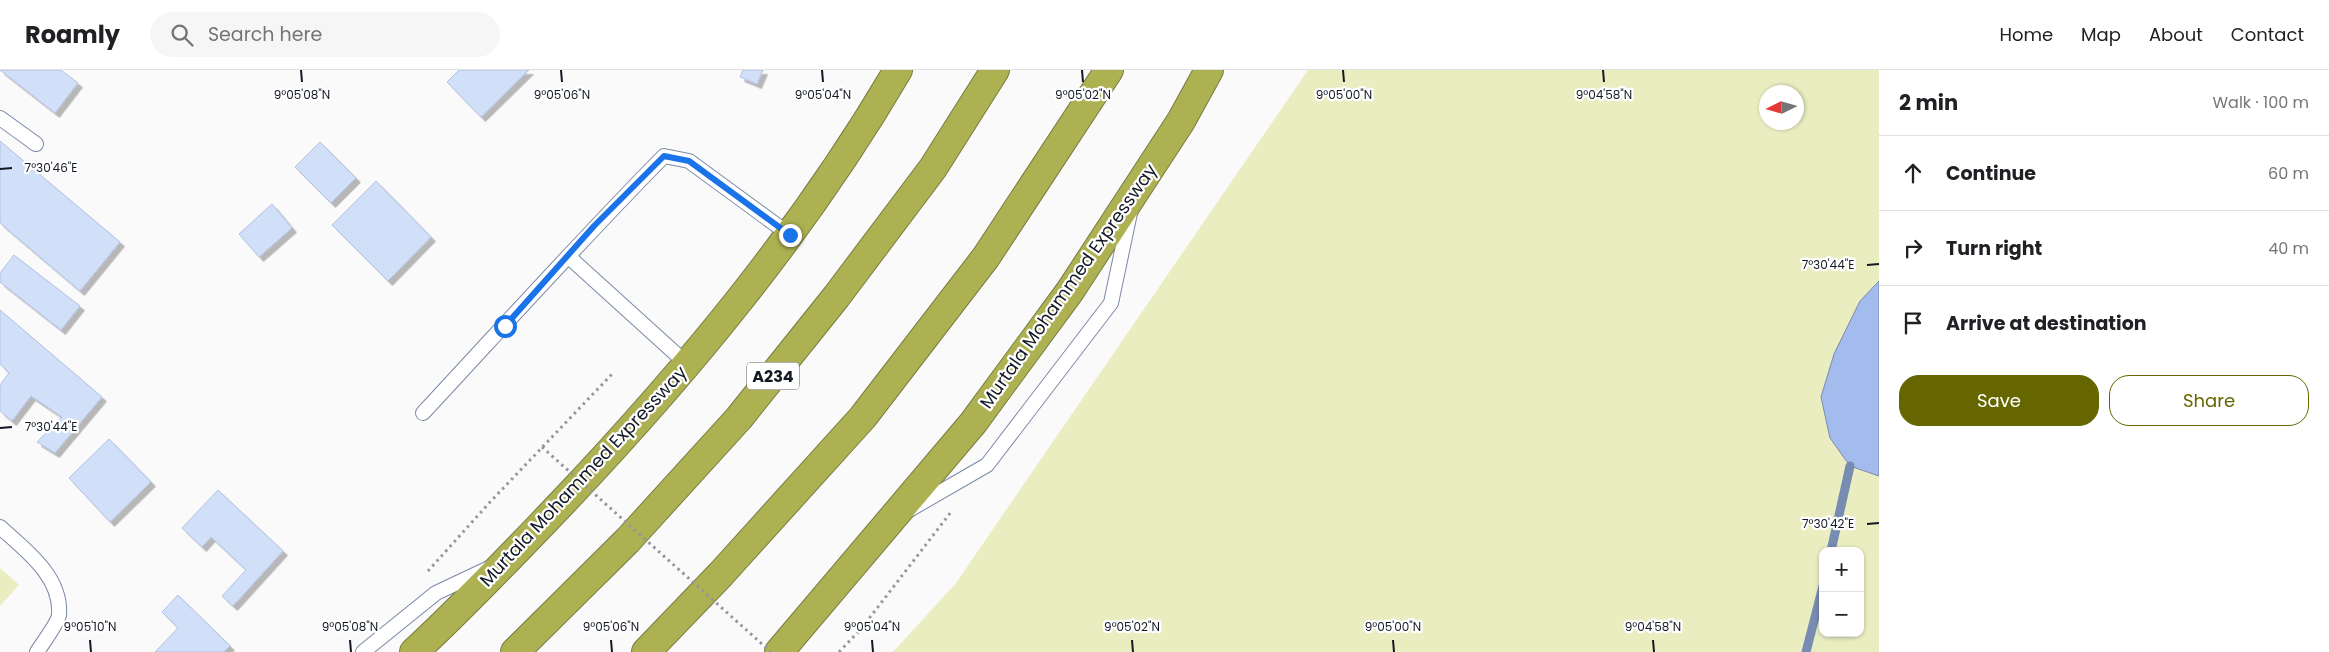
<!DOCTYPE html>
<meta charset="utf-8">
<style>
:root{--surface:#fff;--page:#f6f6f6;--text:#202124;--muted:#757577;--line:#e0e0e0;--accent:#656600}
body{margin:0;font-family:Poppins,sans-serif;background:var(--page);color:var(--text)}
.controls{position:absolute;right:15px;bottom:15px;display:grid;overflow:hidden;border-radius:10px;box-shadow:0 1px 4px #0004}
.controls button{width:45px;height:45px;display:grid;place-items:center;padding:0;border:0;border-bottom:1px solid var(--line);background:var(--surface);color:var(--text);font:25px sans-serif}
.compass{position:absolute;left:1759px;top:15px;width:45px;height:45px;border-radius:50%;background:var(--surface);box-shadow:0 1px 4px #0004;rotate:265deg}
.stop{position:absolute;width:15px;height:15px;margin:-11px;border:4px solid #1a73e8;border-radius:50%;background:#fff}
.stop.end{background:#1a73e8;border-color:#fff;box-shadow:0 1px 5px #0008}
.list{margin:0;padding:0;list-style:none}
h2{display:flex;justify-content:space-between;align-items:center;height:65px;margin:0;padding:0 20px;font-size:21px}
h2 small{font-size:16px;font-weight:400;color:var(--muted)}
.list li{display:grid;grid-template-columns:32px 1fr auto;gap:15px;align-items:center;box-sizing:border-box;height:75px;padding:0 20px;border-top:1px solid var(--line)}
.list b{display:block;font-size:19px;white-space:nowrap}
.list em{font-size:16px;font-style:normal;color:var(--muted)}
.actions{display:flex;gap:10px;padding:15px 20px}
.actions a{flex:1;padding:11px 0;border:1px solid var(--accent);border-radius:20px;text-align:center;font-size:18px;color:var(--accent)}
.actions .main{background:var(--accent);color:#fff}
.icon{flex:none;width:28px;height:28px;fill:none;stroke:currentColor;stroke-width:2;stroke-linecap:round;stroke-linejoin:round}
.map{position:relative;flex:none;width:1879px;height:582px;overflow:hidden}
header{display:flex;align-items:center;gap:30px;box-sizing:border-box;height:70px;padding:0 25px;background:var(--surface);border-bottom:1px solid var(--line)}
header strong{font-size:24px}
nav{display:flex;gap:28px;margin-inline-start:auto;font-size:18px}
.search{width:350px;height:45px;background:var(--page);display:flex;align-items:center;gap:12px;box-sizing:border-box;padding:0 18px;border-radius:28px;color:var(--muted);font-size:19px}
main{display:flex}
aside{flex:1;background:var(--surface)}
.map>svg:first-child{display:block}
.green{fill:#eaedc0;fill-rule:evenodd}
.water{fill:#a4bced;stroke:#788bb1}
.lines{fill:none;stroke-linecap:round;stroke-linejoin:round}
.stream{stroke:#788bb1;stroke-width:9}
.building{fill:#d2dff9;stroke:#b1c1e1;filter:url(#shadow)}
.lane-casing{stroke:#7a89a6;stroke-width:16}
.highway-casing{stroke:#787c41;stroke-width:30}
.path{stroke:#94969b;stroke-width:3;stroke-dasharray:2.5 4;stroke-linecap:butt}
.lane{stroke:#fff;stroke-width:14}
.highway{stroke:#aeb151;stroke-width:28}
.path-bridge{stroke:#94969b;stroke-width:3;stroke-dasharray:2.5 4;stroke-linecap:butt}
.route{stroke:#1a73e8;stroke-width:6}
.ticks{fill:none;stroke:#131924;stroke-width:2}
.labels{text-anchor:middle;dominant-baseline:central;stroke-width:4.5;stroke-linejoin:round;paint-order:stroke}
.shield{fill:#fff;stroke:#5a5e66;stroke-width:1}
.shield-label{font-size:16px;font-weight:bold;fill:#131924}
.street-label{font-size:18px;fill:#131924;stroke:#fff}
.ticks-label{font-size:12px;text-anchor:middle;fill:#131924;stroke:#fff;stroke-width:4.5;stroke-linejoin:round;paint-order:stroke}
</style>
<header>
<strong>Roamly</strong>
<div class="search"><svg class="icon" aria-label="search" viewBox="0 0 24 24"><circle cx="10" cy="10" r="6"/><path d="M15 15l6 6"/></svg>Search here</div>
<nav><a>Home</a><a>Map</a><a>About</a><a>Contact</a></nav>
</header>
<main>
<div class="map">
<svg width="1879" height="582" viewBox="0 0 1879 582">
<defs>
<filter id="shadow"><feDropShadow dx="4.5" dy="4.5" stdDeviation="0" flood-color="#0004"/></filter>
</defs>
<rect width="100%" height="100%" fill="#fafafa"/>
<g class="green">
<path d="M1308,0H1879V582H893L956,513ZM1766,22H1796V52H1766ZM1823,481H1860V563H1823Z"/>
<polygon points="0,498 19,515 0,536"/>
</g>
<polygon class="water" points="1879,211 1879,406 1850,396 1830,368 1821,327 1834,284 1860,231"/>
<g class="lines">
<g class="stream">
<polyline points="1831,481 1850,396"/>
<polyline points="1806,582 1823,516"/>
</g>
</g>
<g class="building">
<polygon points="0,0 61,0 78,13 55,43"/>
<polygon points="459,0 529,0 481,47 447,12"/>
<polygon points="743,0 763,0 757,14 740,7"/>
<polygon points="0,71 120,172 80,221 0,153"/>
<polygon points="320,72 356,108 331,133 295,97"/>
<polygon points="376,111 431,167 388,211 332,155"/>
<polygon points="272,134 292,158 259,187 239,164"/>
<polygon points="14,185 80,236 61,260 0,212 0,203"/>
<polygon points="0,240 102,327 55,383 37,372 62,347 31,326 12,351 0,341 0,315 9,303 0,294"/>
<polygon points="109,369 151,412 110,452 69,408"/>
<polygon points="218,420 283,481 233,536 222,526 246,500 211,467 202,477 182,458"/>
<polygon points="178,525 230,576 224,582 155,582 178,558 162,542"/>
</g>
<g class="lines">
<g class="lane-casing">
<g id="lane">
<polyline points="0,48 36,74"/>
<polyline points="569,187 687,294"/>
<path d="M423,343C503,257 582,169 664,86L689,91L790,165"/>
<polyline points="909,440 987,395 1111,233 1130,143"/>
<path d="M0,457C25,480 62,506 59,545C58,553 42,574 37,582"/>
<polyline points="363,582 436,523 489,498"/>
</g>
</g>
<g class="highway-casing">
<g id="highway">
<path d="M414,582C465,535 513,484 562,433C688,300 805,159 898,0"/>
<polyline points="515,582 628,470 739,348 836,227 933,98 995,0"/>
<polyline points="646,582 721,504 863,347 986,187 1109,0"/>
<polyline points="779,582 973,353 1070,221 1181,51 1209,0"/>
</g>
</g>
<g class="path">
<polyline points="428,501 491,431 613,303"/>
<polyline points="839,582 861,559 951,442"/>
</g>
<use href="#lane" class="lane"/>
<use href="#highway" class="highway"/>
<polyline class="path-bridge" points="542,377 771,582"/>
</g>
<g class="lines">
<polyline class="route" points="505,256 594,156 664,86 689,91 790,165"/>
</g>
<path class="ticks" d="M301,0L302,12M561,0L562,12M822,0L823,12M1082,0L1083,12M1343,0L1344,12M1603,0L1604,12M0,99L12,98M1867,195L1879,194M0,358L12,357M1867,454L1879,453M90,570L91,582M350,570L351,582M611,570L612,582M872,570L873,582M1132,570L1133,582M1393,570L1394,582M1653,570L1654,582"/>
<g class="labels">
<rect class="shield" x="747" y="292.5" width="52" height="27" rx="4"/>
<g class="shield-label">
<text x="773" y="306">A234</text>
</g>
<g class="street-label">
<text transform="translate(1068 216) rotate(-55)">Murtala Mohammed Expressway</text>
<text transform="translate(583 406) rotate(-47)">Murtala Mohammed Expressway</text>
</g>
</g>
<g class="ticks-label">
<text x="302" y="29">9°05'08"N</text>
<text x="562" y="29">9°05'06"N</text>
<text x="823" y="29">9°05'04"N</text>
<text x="1083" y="29">9°05'02"N</text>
<text x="1344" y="29">9°05'00"N</text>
<text x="1604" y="29">9°04'58"N</text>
<text x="51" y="102">7°30'46"E</text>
<text x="1828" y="199">7°30'44"E</text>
<text x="51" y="361">7°30'44"E</text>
<text x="1828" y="458">7°30'42"E</text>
<text x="90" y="561">9°05'10"N</text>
<text x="350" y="561">9°05'08"N</text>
<text x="611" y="561">9°05'06"N</text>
<text x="872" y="561">9°05'04"N</text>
<text x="1132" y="561">9°05'02"N</text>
<text x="1393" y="561">9°05'00"N</text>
<text x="1653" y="561">9°04'58"N</text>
</g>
</svg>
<div class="controls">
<button>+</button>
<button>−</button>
</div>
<svg class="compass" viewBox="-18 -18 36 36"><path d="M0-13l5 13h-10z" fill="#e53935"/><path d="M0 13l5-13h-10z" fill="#757577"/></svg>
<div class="stop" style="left:505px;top:256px"></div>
<div class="stop end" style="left:790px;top:165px"></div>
</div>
<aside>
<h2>2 min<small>Walk · 100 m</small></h2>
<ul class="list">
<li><svg class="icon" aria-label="ahead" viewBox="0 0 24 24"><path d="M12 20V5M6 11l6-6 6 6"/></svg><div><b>Continue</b></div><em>60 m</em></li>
<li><svg class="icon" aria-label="right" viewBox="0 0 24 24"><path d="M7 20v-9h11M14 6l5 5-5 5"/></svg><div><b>Turn right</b></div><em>40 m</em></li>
<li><svg class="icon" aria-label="arrive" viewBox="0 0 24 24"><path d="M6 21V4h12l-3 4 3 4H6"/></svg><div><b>Arrive at destination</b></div></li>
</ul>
<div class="actions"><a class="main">Save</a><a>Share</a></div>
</aside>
</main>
